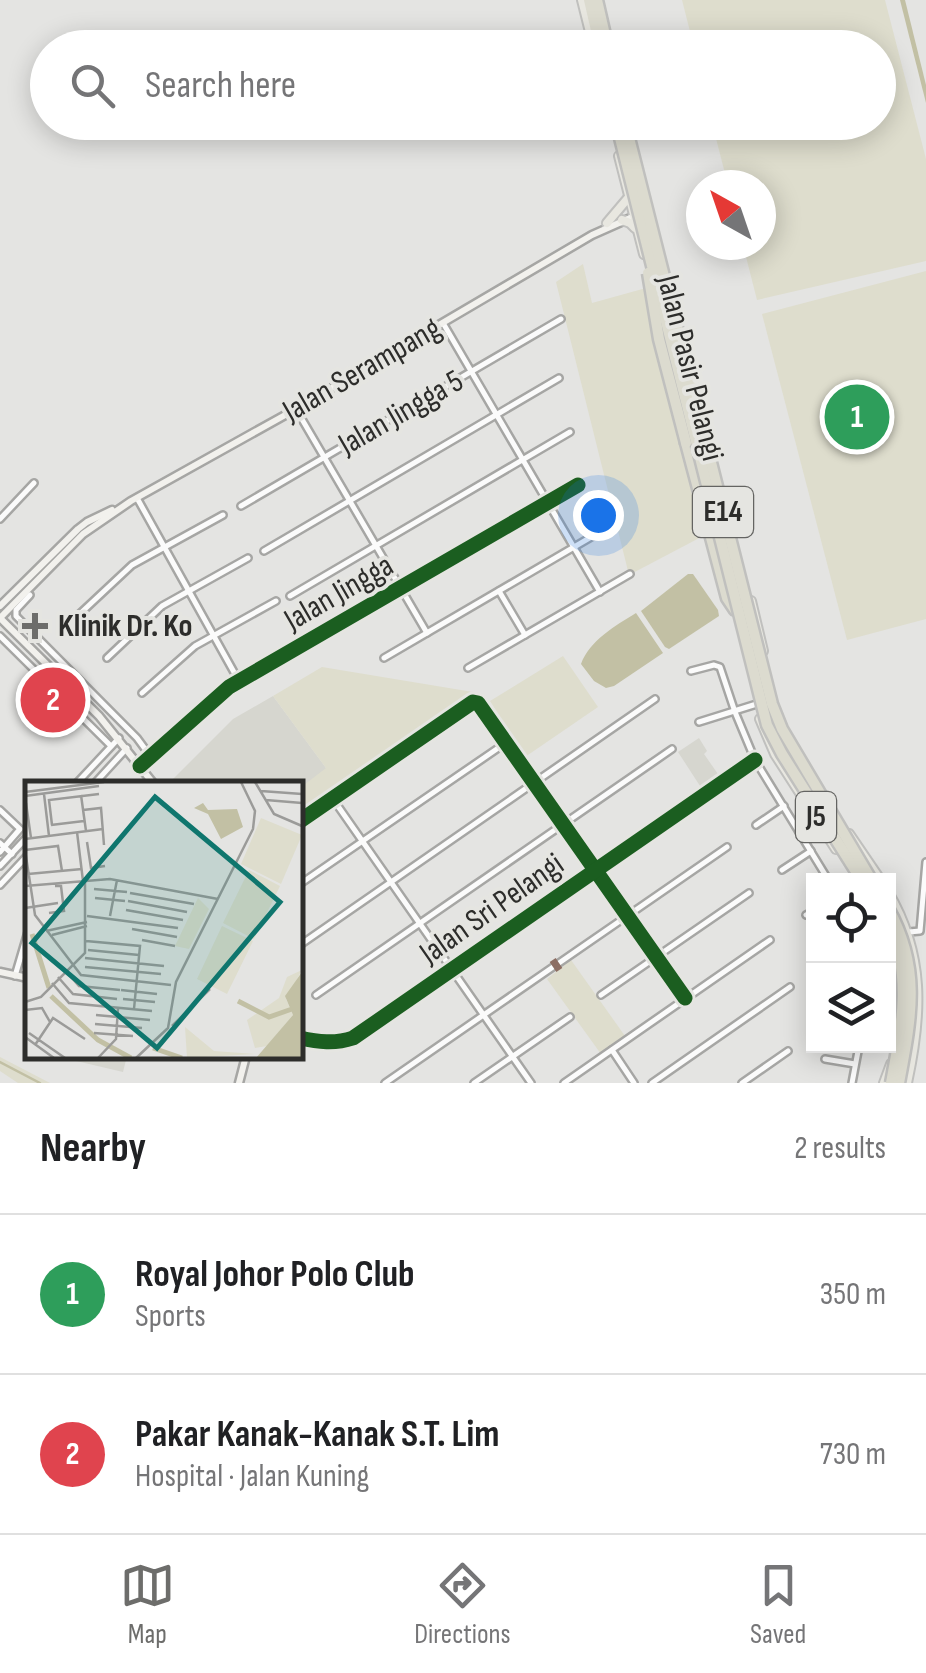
<!DOCTYPE html>
<meta charset="utf-8">
<style>
:root{--surface:#fff;--page:#f2f2f2;--text:#202124;--muted:#757577;--line:#e0e0e0;--accent:#6d6d6b}
body{margin:0;font-family:"Sofia Sans Condensed",sans-serif;background:var(--page);color:var(--text)}
.controls{position:absolute;right:30px;bottom:30px;display:grid;overflow:hidden;border-radius:0px;box-shadow:0 5px 25px #0003}
.controls button{width:90px;height:90px;display:grid;place-items:center;padding:0;border:0;border-bottom:2px solid var(--line);background:var(--surface);color:var(--text);font:50px sans-serif}
.compass{position:absolute;left:686px;top:170px;width:90px;height:90px;border-radius:50%;background:var(--surface);box-shadow:0 5px 25px #0003;rotate:320deg}
.you{position:absolute;left:598px;top:515px;width:35px;height:35px;margin:-25px;border:8px solid #fff;border-radius:50%;background:#1a73e8;box-shadow:0 0 0 15px #1a73e833}
.badge{display:grid;place-items:center;width:65px;height:65px;border-radius:50%;background:var(--accent);color:#fff;font-size:32px;font-weight:700}
.pin{position:absolute;translate:-50% -50%;border:5px solid #fff;box-shadow:0 2px 10px #0006}
.list{margin:0;padding:0;list-style:none}
h2{display:flex;justify-content:space-between;align-items:center;height:130px;margin:0;padding:0 40px;font-size:42px}
h2 small{font-size:32px;font-weight:400;color:var(--muted)}
.list li{display:grid;grid-template-columns:65px 1fr auto;gap:30px;align-items:center;box-sizing:border-box;height:160px;padding:0 40px;border-top:2px solid var(--line)}
.list b{display:block;font-size:38px;white-space:nowrap}
.list p{margin:0;font-size:32px;white-space:nowrap;color:var(--muted)}
.list em{font-size:32px;font-style:normal;color:var(--muted)}
.icon{flex:none;width:55px;height:55px;fill:none;stroke:currentColor;stroke-width:2;stroke-linecap:round;stroke-linejoin:round}
.map{position:relative;flex:none;width:926px;height:1083px;overflow:hidden}
.search{position:absolute;background:var(--surface);box-shadow:0 5px 25px #0003;left:30px;right:30px;top:30px;height:110px;display:flex;align-items:center;gap:25px;box-sizing:border-box;padding:0 35px;border-radius:55px;color:var(--muted);font-size:38px}
.sheet{height:450px;background:var(--surface)}
nav{display:flex;justify-content:space-around;align-items:center;box-sizing:border-box;height:140px;border-top:2px solid var(--line);background:var(--surface);font-size:28px;color:var(--muted)}
nav a{display:grid;justify-items:center;gap:5px}
nav .on{color:var(--accent)}
.map>svg:first-child{display:block}
.built{fill:#d6d6cf}
.green{fill:#deddcd}
.water{fill:#c2c0a4}
.lines{fill:none;stroke-linecap:round;stroke-linejoin:round}
.stream{stroke:#c2c0a4;stroke-width:2.5}
.street-casing{stroke:#a6a6a4;stroke-width:10}
.secondary-casing{stroke:#a6a6a4;stroke-width:11}
.primary-casing{stroke:#c0c0be;stroke-width:12}
.highway-casing{stroke:#c0c0be;stroke-width:15}
.street{stroke:#fbfbfb;stroke-width:5}
.secondary{stroke:#f2f1ed;stroke-width:6}
.primary{stroke:#e8e7e0;stroke-width:8}
.highway{stroke:#dcdbcf;stroke-width:10}
.highway-bridge-casing{stroke:#c0c0be;stroke-width:15;stroke-linecap:butt}
.highway-bridge{stroke:#dcdbcf;stroke-width:10}
.quiet{stroke:#8d6e63;stroke-width:12;stroke-dasharray:25 12;stroke-linecap:butt}
.cycleway-casing{stroke:#e5e5e1;stroke-width:21}
.cycleway{stroke:#1b5e20;stroke-width:15}
.poi-dot{fill:#6d6d6b;stroke:#e5e5e1;stroke-width:4}
.labels{text-anchor:middle;dominant-baseline:central;stroke-width:8;stroke-linejoin:round;paint-order:stroke}
.shield{fill:#e5e5e1;stroke:#646462;stroke-width:2.5}
.shield-label{font-size:30px;font-weight:bold;fill:#2d2d2b}
.street-label{font-size:32px;fill:#2d2d2b;stroke:#e5e5e1}
.poi-label{font-size:32px;font-weight:bold;fill:#2d2d2b;stroke:#e5e5e1;text-anchor:start}
.inset-river{fill:none;stroke:#c2c0a4;stroke-width:5}
.inset-road{fill:none;stroke:#9b9b99;stroke-width:2.5}
.view{fill:#0f766e;fill-opacity:0.15;stroke:#0f766e;stroke-width:5}
.inset-edge{fill:none;stroke:#2d2d2b;stroke-width:5}
</style>
<div class="map">
<svg width="926" height="1083" viewBox="0 0 926 1083">
<rect width="100%" height="100%" fill="#e4e4e2"/>
<g class="built">
<polygon points="273,696 340,787 300,815 300,783 169,783 233,719"/>
<polygon points="699,738 707,751 704,754 720,777 702,789 678,752"/>
<polygon points="55,1056 127,1056 123,1072"/>
</g>
<g class="green">
<polygon points="682,0 885,0 926,159 926,261 757,300 743,245 761,245 761,185 728,185 712,123 878,122 878,48 694,47"/>
<polygon points="583,264 592,303 646,288 665,376 705,535 629,575 556,282"/>
<polygon points="926,271 926,619 847,640 762,314"/>
<polygon points="563,656 598,707 525,757 490,701"/>
<polygon points="322,667 479,693 302,814 300,788 326,768 273,696"/>
<polygon points="571,960 625,1036 601,1054 547,979"/>
<polygon points="0,1057 50,1083 18,1083 0,1071"/>
</g>
<g class="water">
<polygon points="900,0 905,0 926,85 926,103"/>
<polygon points="688,574 693,574 718,610 719,616 669,649 665,647 641,611"/>
<path d="M636,613L663,653L614,686L606,688L594,681L581,664C590,640 615,626 636,613Z"/>
</g>
<g class="lines">
<polyline class="stream" points="0,1062 40,1083"/>
<g class="street-casing">
<g id="street">
<polyline points="443,323 600,592"/>
<polyline points="296,409 427,633"/>
<polyline points="137,498 240,683"/>
<polyline points="241,506 561,319"/>
<polyline points="0,519 34,483"/>
<polyline points="264,551 559,378"/>
<polyline points="499,591 525,635"/>
<polyline points="30,595 16,610 16,616 137,738 151,757"/>
<polyline points="290,596 570,432"/>
<polyline points="70,623 132,565 223,515"/>
<polyline points="0,636 111,746"/>
<polyline points="107,658 162,606 248,558"/>
<polyline points="384,658 610,526"/>
<polyline points="468,668 630,574"/>
<polyline points="691,671 714,665 720,667 735,712 755,760 829,881"/>
<polyline points="142,693 195,646 276,601"/>
<polyline points="699,722 763,702"/>
<polyline points="140,766 229,687 578,485"/>
<polyline points="77,783 119,738"/>
<polyline points="95,783 127,748"/>
<polyline points="333,799 531,1083"/>
<polyline points="0,810 20,829 0,852"/>
<polyline points="300,821 473,702 478,703 685,998"/>
<polyline points="756,825 784,806"/>
<polyline points="0,843 12,854"/>
<polyline points="0,866 28,836"/>
<polyline points="782,870 811,851"/>
<polyline points="300,884 507,742"/>
<polyline points="0,885 28,855"/>
<polyline points="806,915 814,911"/>
<polyline points="909,932 920,931 926,862"/>
<polyline points="300,945 655,699"/>
<polyline points="559,963 727,847"/>
<polyline points="15,976 28,932"/>
<polyline points="316,995 672,749"/>
<polyline points="601,995 749,893"/>
<path d="M300,1038C318,1042 335,1044 353,1038L755,760"/>
<polyline points="612,1050 634,1083"/>
<polyline points="825,1059 855,1064"/>
<polyline points="385,1083 553,967"/>
<polyline points="474,1083 570,1017"/>
<polyline points="564,1083 770,940"/>
<polyline points="652,1083 790,987"/>
<polyline points="742,1083 788,1051"/>
<polyline points="852,1083 859,1046"/>
</g>
</g>
<g class="secondary-casing">
<g id="secondary">
<polyline points="0,606 78,529 87,522 112,510"/>
<polyline points="0,618 83,534 131,501 296,409 592,235 637,215"/>
<polyline points="0,618 99,716 153,783"/>
<polyline points="0,972 28,978"/>
<polyline points="239,1083 246,1056"/>
</g>
</g>
<g class="primary-casing">
<g id="primary">
<polyline points="582,0 594,48"/>
<polyline points="619,156 644,254"/>
<polyline points="622,220 630,223 635,228"/>
<polyline points="607,223 629,197"/>
<polyline points="751,601 763,651"/>
<polyline points="760,719 775,754 836,849"/>
<polyline points="849,834 881,881"/>
<path d="M888,892C925,955 922,1014 907,1083"/>
<polyline points="884,1083 891,1064"/>
</g>
</g>
<g class="highway-casing">
<g id="highway">
<polyline points="589,0 600,48"/>
<polyline points="597,0 608,48"/>
<polyline points="686,443 727,598 735,610"/>
</g>
</g>
<use href="#street" class="street"/>
<use href="#secondary" class="secondary"/>
<use href="#primary" class="primary"/>
<use href="#highway" class="highway"/>
<g class="highway-bridge-casing">
<g id="highway-bridge">
<polyline points="616,122 767,725 782,754 862,881"/>
<polyline points="625,122 772,704 782,729 872,881"/>
<polyline points="648,273 659,339 686,443"/>
<path d="M888,908C922,968 911,1019 899,1083"/>
<path d="M888,924C913,976 901,1029 891,1083"/>
</g>
</g>
<use href="#highway-bridge" class="highway-bridge"/>
<polyline class="quiet" points="553,967 559,963"/>
<g class="cycleway-casing">
<g id="cycleway">
<polyline points="140,766 229,687 578,485"/>
<polyline points="300,821 473,702 478,703 685,998"/>
<path d="M300,1038C318,1042 335,1044 353,1038L755,760"/>
</g>
</g>
<use href="#cycleway" class="cycleway"/>
</g>
<path class="poi-dot" d="M30 611h10v10h10v10h-10v10h-10v-10h-10v-10h10z"/>
<g class="labels">
<g class="shield">
<rect x="693" y="487" width="60" height="50" rx="8"/>
<rect x="796" y="792" width="40" height="50" rx="8"/>
</g>
<g class="shield-label">
<text x="723" y="512">E14</text>
<text x="816" y="817">J5</text>
</g>
<g class="street-label">
<text transform="translate(690 368) rotate(76)">Jalan Pasir Pelangi</text>
<text transform="translate(362 370) rotate(-30)">Jalan Serampang</text>
<text transform="translate(401 413) rotate(-30)">Jalan Jingga 5</text>
<text transform="translate(339 593) rotate(-30)">Jalan Jingga</text>
<text transform="translate(492 909) rotate(-35)">Jalan Sri Pelangi</text>
</g>
<g class="poi-label">
<text x="58" y="626">Klinik Dr. Ko</text>
</g>
</g>
<g transform="translate(25 781)">
<rect width="278" height="278" fill="#e4e4e2"/>
<path d="M236,37L277,54L256,103L216,83ZM224,89L255,105L229,158L198,142ZM173,117L184,128L164,168L150,165ZM197,145L228,160L202,213L172,198ZM277,189L261,218L268,234L242,265L230,267L222,239L254,217L262,196ZM160,246L189,270L230,273L162,277Z" fill="#deddcd"/>
<path d="M178,22L183,29L212,28L218,46L196,58L183,33L169,27ZM277,191V277H231L268,234L260,215Z" fill="#c2c0a4"/>
<path class="inset-river" d="M7,153L24,207M26,215L73,259L106,277M213,220L244,236L267,228M128,267L157,277"/>
<path class="inset-road" d="M230,1L249,33L277,45M236,10L277,13M0,11L79,1M19,13L24,55M56,14L61,50M0,15L74,5M241,19L277,22M1,22L6,57M58,29L76,27L79,64M26,44L59,40M27,44L24,19L74,13M52,51L58,100M0,58L78,48M62,61L66,87L80,85M0,69L10,134L56,194L146,204M0,69L33,65L37,90M3,93L57,88M0,105L85,98L193,118M69,108L102,111M105,112L169,123M70,117L100,120M103,120L162,131M0,127L33,122M101,129L158,139M24,132L39,130L36,105H30M62,135L153,147M85,135L92,99M107,148L152,156M21,150L62,141M27,154L62,145M117,159L150,165M61,160L115,165L109,228M63,169L114,174M60,177L139,185M60,186L136,193M40,189L54,205L95,209M33,196L48,213L92,218M27,202L44,222L127,230M96,209L132,213M98,218L130,221M0,221L16,216L60,172V101M0,229L17,227L25,241M71,234L125,239M70,243L117,247M147,245L185,208M4,252L40,277M69,252L108,255M0,256L29,277M10,264L28,237L60,258M73,277L91,258L93,227M111,277L143,247L151,201L228,48L230,30L216,1"/>
<path class="view" d="M130,16L255,121L132,267L7,162Z"/>
<rect width="278" height="278" class="inset-edge"/>
</g>
</svg>
<div class="controls">
<button><svg class="icon" aria-label="locate" viewBox="0 0 24 24"><circle cx="12" cy="12" r="6"/><path d="M12 2v4M12 18v4M2 12h4M18 12h4"/></svg></button>
<button><svg class="icon" aria-label="layers" viewBox="0 0 24 24"><path d="M12 4l9 5-9 5-9-5zM3 14l9 5 9-5"/></svg></button>
</div>
<svg class="compass" viewBox="-18 -18 36 36"><path d="M0-13l5 13h-10z" fill="#e53935"/><path d="M0 13l5-13h-10z" fill="#757577"/></svg>
<div class="you"></div>
<div class="pin badge" style="left:857px;top:417px;background:#2e9e5b">1</div>
<div class="pin badge" style="left:53px;top:700px;background:#e0444e">2</div>
<div class="search"><svg class="icon" aria-label="search" viewBox="0 0 24 24"><circle cx="10" cy="10" r="6"/><path d="M15 15l6 6"/></svg>Search here</div>
</div>
<section class="sheet">
<h2>Nearby<small>2 results</small></h2>
<ul class="list">
<li><span class="badge" style="background:#2e9e5b">1</span><div><b>Royal Johor Polo Club</b><p>Sports</p></div><em>350 m</em></li>
<li><span class="badge" style="background:#e0444e">2</span><div><b>Pakar Kanak-Kanak S.T. Lim</b><p>Hospital · Jalan Kuning</p></div><em>730 m</em></li>
</ul>
</section>
<nav>
<a class="on"><svg class="icon" aria-label="map" viewBox="0 0 24 24"><path d="M3 6l6-2 6 2 6-2v14l-6 2-6-2-6 2zM9 4v14M15 6v14"/></svg>Map</a>
<a><svg class="icon" aria-label="directions" viewBox="0 0 24 24"><path d="M12 3l9 9-9 9-9-9zM9 14v-3h6M13 9l2 2-2 2"/></svg>Directions</a>
<a><svg class="icon" aria-label="saved" viewBox="0 0 24 24"><path d="M7 4h10v16l-5-4-5 4z"/></svg>Saved</a>
</nav>
